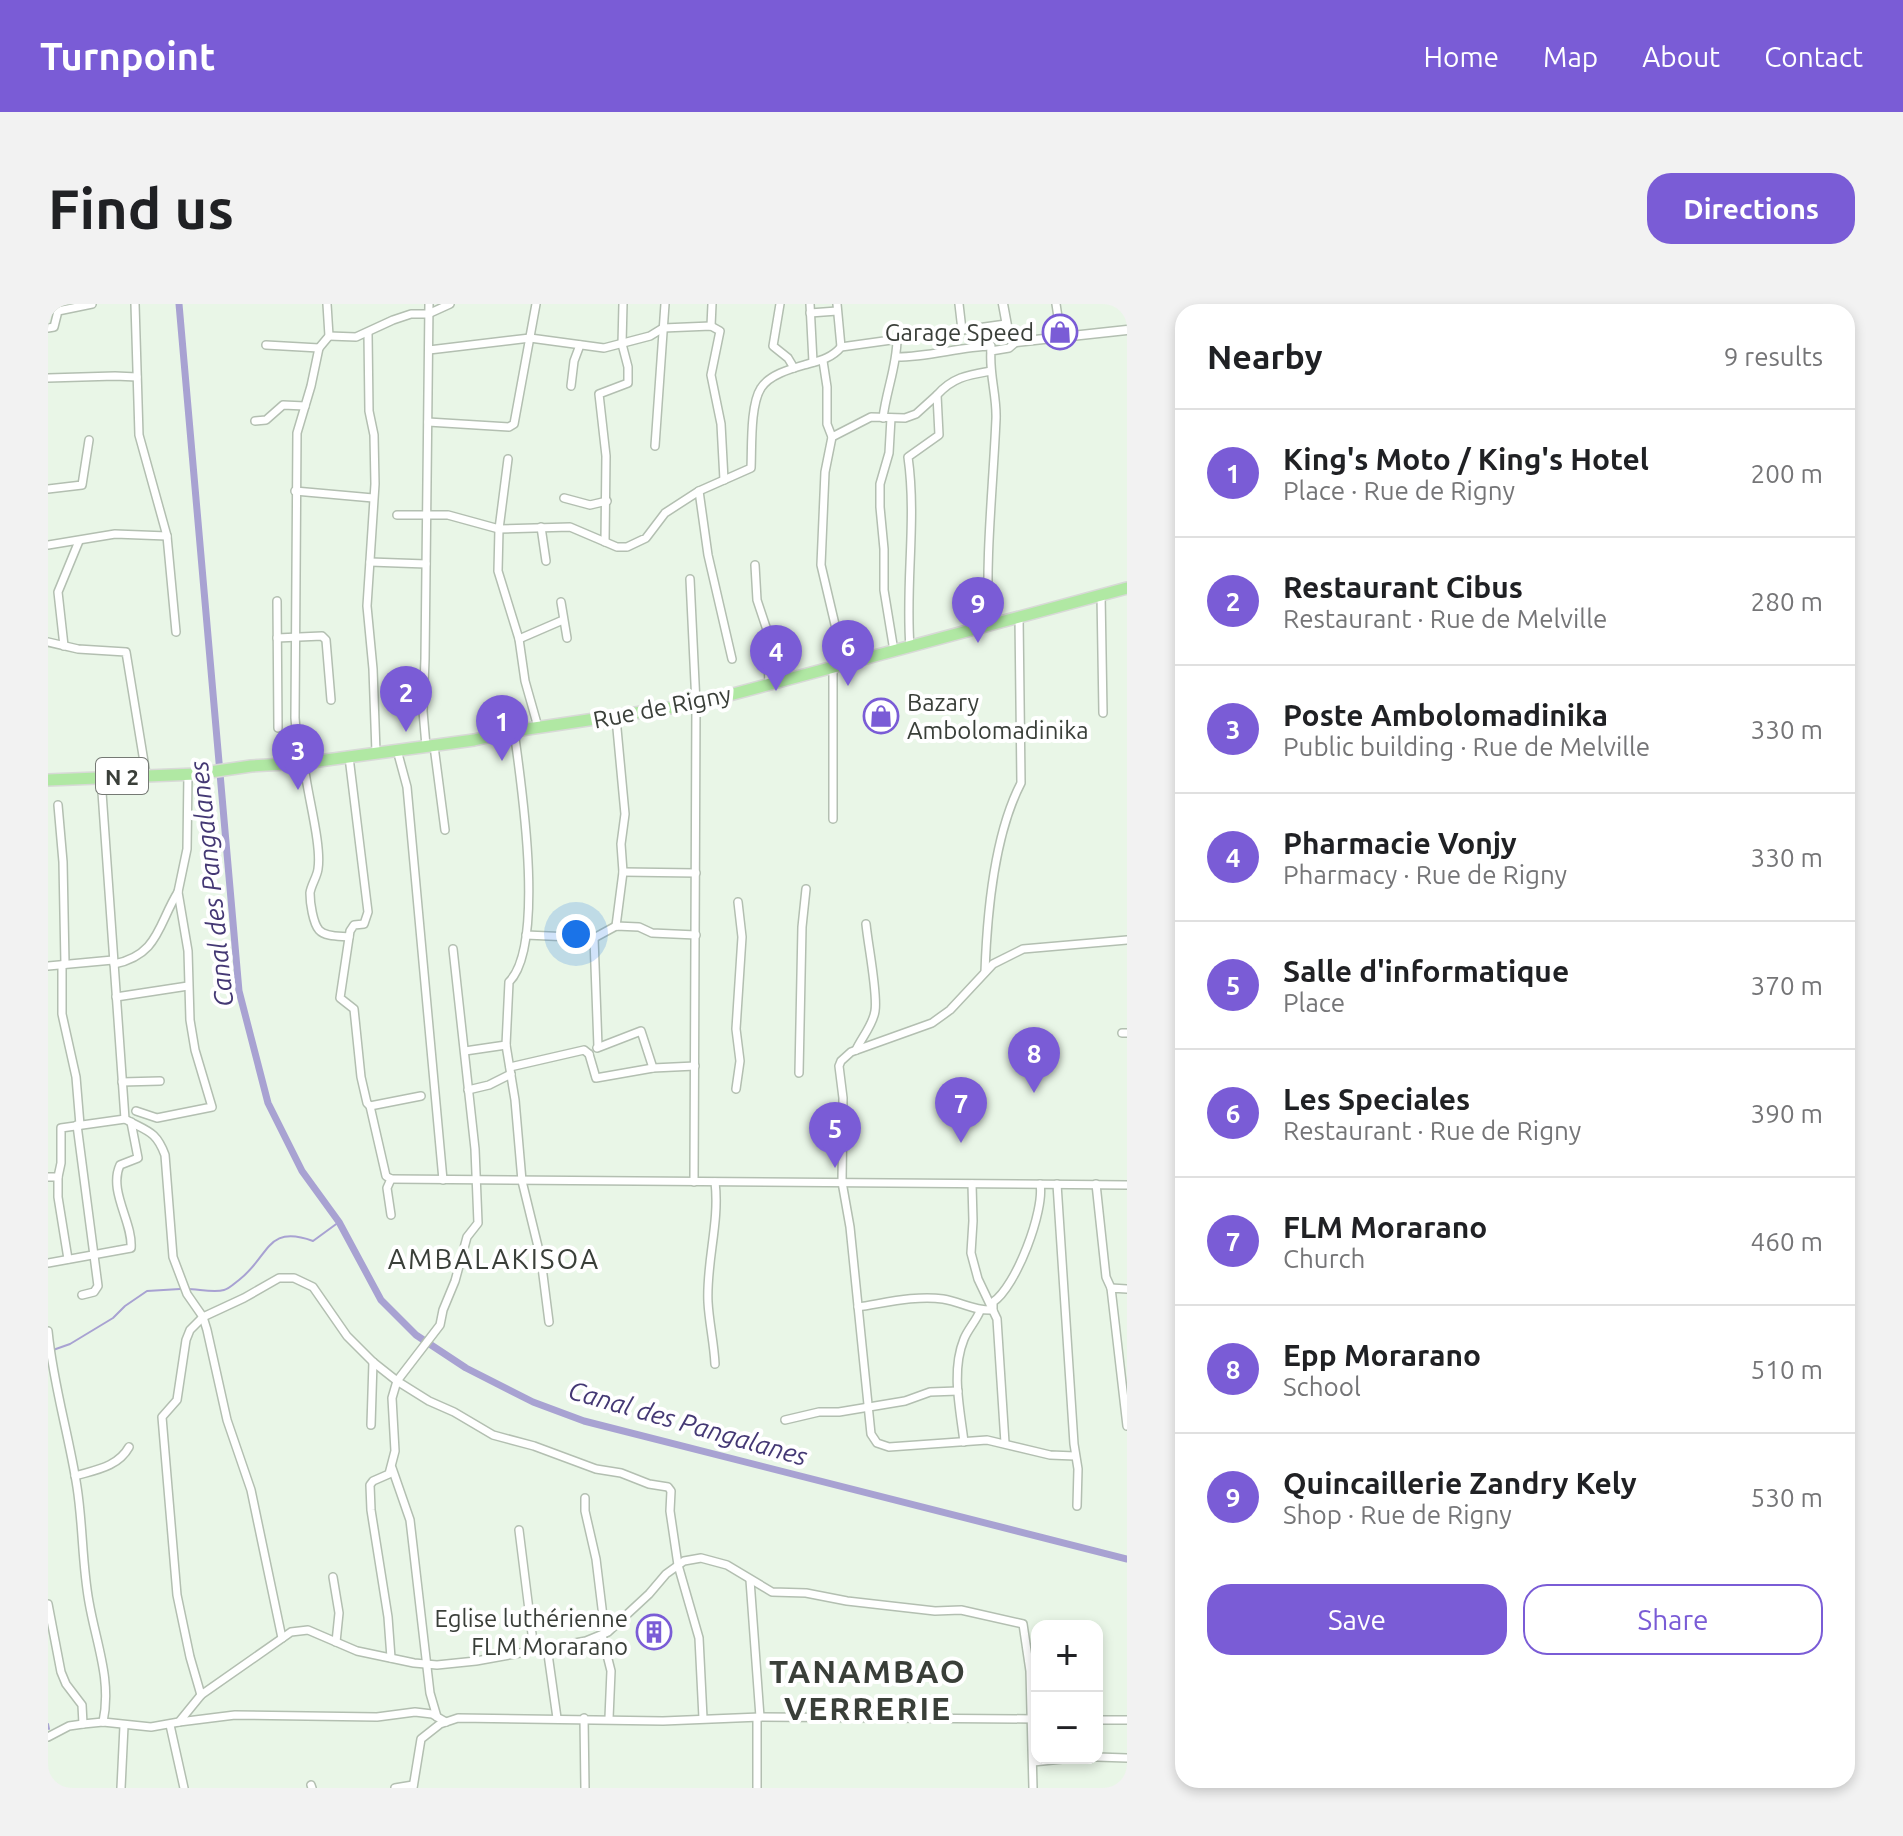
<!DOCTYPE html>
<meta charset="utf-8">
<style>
:root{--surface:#fff;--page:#f2f2f2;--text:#202124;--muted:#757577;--line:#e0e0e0;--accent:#7a5cd6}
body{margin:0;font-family:Ubuntu,sans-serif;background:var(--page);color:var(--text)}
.controls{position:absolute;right:24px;bottom:24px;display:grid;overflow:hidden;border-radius:16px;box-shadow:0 4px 12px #0003}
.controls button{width:72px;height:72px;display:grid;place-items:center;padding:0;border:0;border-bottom:2px solid var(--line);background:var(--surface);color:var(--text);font:40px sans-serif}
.you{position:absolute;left:528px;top:630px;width:28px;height:28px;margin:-20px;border:6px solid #fff;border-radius:50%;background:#1a73e8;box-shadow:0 0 0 12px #1a73e833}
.badge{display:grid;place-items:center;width:52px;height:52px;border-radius:50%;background:var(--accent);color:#fff;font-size:26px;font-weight:700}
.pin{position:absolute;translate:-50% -66px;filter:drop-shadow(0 2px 4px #0008)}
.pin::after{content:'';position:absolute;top:42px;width:28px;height:24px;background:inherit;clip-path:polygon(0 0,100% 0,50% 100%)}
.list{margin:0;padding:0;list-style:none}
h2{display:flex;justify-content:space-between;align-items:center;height:104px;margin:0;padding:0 32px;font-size:34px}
h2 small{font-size:26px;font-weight:400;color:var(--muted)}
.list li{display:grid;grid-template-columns:52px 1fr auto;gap:24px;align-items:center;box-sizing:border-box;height:128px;padding:0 32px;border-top:2px solid var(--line)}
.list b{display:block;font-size:30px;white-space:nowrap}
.list p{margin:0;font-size:26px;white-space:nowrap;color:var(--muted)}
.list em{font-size:26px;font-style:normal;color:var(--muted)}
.actions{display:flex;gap:16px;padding:24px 32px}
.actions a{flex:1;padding:18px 0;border:2px solid var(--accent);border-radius:24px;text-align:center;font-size:28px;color:var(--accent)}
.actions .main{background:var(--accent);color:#fff}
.map{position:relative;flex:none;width:1079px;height:1484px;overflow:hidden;border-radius:24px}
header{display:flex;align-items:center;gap:48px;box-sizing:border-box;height:112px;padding:0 40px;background:var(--accent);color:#fff}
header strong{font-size:38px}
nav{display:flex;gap:44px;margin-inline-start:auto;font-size:28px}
.intro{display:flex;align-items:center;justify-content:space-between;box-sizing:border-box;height:192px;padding:0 48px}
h1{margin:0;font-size:56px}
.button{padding:20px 36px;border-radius:24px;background:var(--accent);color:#fff;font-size:28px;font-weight:700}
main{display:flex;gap:48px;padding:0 48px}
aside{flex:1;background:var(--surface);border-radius:24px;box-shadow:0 4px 12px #0003}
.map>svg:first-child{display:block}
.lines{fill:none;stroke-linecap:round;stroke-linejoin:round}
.stream{stroke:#a8a2d2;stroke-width:2}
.canal{stroke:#a8a2d2;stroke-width:7}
.minor-casing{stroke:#b3bfb1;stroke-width:10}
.tertiary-casing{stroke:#b3bfb1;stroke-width:11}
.primary-casing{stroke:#d8d9d7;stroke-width:14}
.minor{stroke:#fff;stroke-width:7}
.tertiary{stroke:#fff;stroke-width:8}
.primary{stroke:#b0e8a3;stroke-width:11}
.labels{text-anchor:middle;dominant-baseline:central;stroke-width:8;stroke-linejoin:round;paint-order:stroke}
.shield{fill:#fff;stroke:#757974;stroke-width:2}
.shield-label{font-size:22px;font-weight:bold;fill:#3a3f39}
.poi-label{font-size:24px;fill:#3a3f39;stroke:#fff;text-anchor:end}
.street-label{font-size:24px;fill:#3a3f39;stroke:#fff}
.water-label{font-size:26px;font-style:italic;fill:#443874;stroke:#fff}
.quarter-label{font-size:28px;letter-spacing:2px;fill:#3a3f39;stroke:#fff}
.district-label{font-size:32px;font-weight:bold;letter-spacing:2px;fill:#3a3f39;stroke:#fff}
</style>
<header>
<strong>Turnpoint</strong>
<nav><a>Home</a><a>Map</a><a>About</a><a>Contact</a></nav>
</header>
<div class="intro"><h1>Find us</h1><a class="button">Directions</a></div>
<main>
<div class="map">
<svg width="1079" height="1484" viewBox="0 0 1079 1484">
<rect width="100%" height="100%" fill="#e9f6e7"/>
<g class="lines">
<g class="stream">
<path d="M139,985C150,985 166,989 176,986C181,985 187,979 191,976C222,952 218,920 265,937L291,918"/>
<polyline points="5,1046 22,1040 65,1014 77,1002 99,987 132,985"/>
<polyline points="0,1420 1,1425"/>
</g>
<polyline class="canal" points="131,0 191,687 220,799 254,867 291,918 333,996 368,1031 418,1064 485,1098 536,1117 1079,1255"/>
<g class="minor-casing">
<g id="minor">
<polyline points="87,0 91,131 119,232 128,328"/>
<polyline points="732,0 725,42 740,54 746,64"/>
<polyline points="762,0 765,58"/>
<polyline points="789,0 793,43"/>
<polyline points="911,0 914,26"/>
<polyline points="1008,0 1013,33"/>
<polyline points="762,9 789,7"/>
<polyline points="663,22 664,0"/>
<polyline points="0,24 6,23 10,7 44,0"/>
<polyline points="320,30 321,107 326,131 327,180 319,302 325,365 328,448"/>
<polyline points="281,32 308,33 345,16 363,10 380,10 402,0"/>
<polyline points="218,41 271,44"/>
<polyline points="381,46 482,34 556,44 602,32 615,24 663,22 672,27 663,71 673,120 676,176"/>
<path d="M849,53C881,53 911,43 943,42V47"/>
<polyline points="775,57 779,83 779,120 784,133 777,168 773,261 789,329 800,359"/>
<polyline points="0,74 67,72 89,73"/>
<polyline points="523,82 526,57 532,41"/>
<path d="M835,114C838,87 849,62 849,35"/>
<polyline points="843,114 841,149 832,180 832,203 836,245 836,286 846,347"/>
<polyline points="207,117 218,116 235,101 257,102"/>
<polyline points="380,118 461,123 466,120 488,0"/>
<polyline points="784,133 823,113 857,114 868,110 889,91"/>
<polyline points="607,142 617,0"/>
<polyline points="460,155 451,225 450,267 471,335 477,377 490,423"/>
<polyline points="0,185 34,181 41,136"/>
<polyline points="247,187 325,194"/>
<polyline points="651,187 660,251 684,355"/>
<polyline points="516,194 542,201 559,197"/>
<path d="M349,211H400L451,225L522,223L569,243H579L598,234L617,209L651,187L703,164C704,143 702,101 713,84C721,71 742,65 756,61C770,57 783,55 793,43L958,20"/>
<polyline points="493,223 498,257"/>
<polyline points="557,238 558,152 551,90 580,79 580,63 574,40 575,0"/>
<polyline points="0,241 67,230 119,232"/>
<polyline points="322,258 378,260"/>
<polyline points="707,261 709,296 719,326 721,380"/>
<polyline points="642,275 648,400 646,878"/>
<polyline points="1053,290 1055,409"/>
<polyline points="229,297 230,424"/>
<polyline points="513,298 519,334"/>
<path d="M941,322C937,253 945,185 948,115C949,92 941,70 943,47L961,44L968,38"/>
<polyline points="229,334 274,332 278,336 283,396"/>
<polyline points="471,335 515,316"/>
<polyline points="0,338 30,345 78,348 98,470"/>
<polyline points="16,342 10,288 31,237"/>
<path d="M862,343C857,280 869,216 860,153L891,131L889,91C905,73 920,71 943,67"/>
<polyline points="785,363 785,515"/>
<path d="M466,427C473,478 498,641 461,678L458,741L467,796L474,877L493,955L501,1018"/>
<polyline points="378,442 375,407 377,355 381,0"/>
<polyline points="386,442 397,526"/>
<polyline points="349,446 359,483 395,876"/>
<polyline points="301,453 320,608 316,620 306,621 302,627 292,694 306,705 313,773 319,799 322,802 338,872 343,875"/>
<path d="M256,459C258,486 274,540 270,565C269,573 263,581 262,589C262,599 265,619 271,626C277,633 292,632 301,633"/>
<polyline points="251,460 247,414 249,129 263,82 271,44 281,32 279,0"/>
<path d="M53,474L77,815C98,827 108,826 117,851L125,953L139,990L155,1013L159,1026L179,1116L203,1186L234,1334"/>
<polyline points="10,501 15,558 17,660"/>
<polyline points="575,568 648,569"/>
<polyline points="568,622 575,568 573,540 577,510 568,414"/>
<polyline points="478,631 546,634 568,622 591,623 604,629 648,631"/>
<polyline points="546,634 550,743"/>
<path d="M66,660C111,651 110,620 130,588"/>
<polyline points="14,661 14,710 28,773 32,821"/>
<polyline points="0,662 65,656"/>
<path d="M937,668C939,610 946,531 973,479L971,313"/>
<polyline points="68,693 140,682"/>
<polyline points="1074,729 1079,729"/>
<polyline points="549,744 593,727 605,764"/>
<path d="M808,746C814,733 825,721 827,707C830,690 820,641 818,620"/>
<polyline points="417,747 458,741"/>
<polyline points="541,750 548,774 605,764 647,762"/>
<polyline points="462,763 536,746 541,750"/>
<polyline points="751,769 754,623 758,585"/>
<polyline points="74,778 112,777"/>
<polyline points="688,785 692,757 688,725 694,633 690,598"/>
<polyline points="420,786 441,781 463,770"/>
<polyline points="322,802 373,792"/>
<polyline points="88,807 109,814 164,803 147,746 142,716 140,647 130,588 139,545 140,469"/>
<polyline points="29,821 50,982 46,988 34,991"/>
<polyline points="0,873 10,873 13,859 13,824 77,815"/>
<polyline points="10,873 10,893 20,955"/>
<polyline points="343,875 1079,881"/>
<polyline points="343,875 339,884 343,911"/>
<path d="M667,878C672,918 658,958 660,998C661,1018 666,1039 667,1060"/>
<polyline points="924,880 925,917 923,949 930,975 949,1015 957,1139"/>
<polyline points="1009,880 1026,1140 1030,1165 1029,1202"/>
<polyline points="1048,880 1058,973 1063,984"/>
<path d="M0,959L83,944C85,918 60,887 72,861L90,854L83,818"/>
<polyline points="1079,985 1063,984 1079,1122"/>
<path d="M810,1003C837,999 868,991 895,995C913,998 926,1007 945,1006V998C968,983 997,906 992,880"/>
<path d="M0,1027C5,1080 21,1131 29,1183C35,1221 34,1260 41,1298C48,1339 64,1376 55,1418"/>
<polyline points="737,1116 771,1108 791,1108 857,1097 882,1088 910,1087"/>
<polyline points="323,1121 325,1058"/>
<path d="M916,1138C912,1104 903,1067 916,1035C920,1025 928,1017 932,1007"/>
<polyline points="1027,1152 1002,1151 939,1136 841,1143 829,1139 823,1130 802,923 794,878 795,794 791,762 793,757 803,748 884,719 902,706 945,660 975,645 1079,636"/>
<polyline points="344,1164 362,1216 382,1389 389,1413"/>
<path d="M27,1172C47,1166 70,1163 81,1143"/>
<polyline points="537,1194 537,1207 548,1255 557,1329"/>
<polyline points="471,1226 486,1346"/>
<polyline points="285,1273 291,1309 288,1338"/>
<polyline points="702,1276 712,1413"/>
<polyline points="0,1300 13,1368 18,1380 34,1401 35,1420"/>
<polyline points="554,1331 563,1367 561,1414"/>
<polyline points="499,1343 509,1414"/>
<polyline points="343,1354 340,1313 323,1206 322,1181 325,1177 341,1170 347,1147 344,1094 349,1077 392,1021 395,1006 407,977 419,933 430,919 427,845 405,645"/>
<polyline points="153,1391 142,1353 129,1291 114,1113 129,1096 138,1036 142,1026 155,1013 196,994 231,974 246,974 265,983 299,1032 325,1058 349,1077 381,1097 406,1108 445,1131 486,1142 548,1165 573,1169 601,1180 620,1183 623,1187 622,1207 630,1261 651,1334 655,1414"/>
<polyline points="536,1414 537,1484"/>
<polyline points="1049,1416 1079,1416"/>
<polyline points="131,1418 187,1411 329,1413 367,1408 384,1410 398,1418"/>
<polyline points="122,1421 136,1484"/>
<polyline points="0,1433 21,1422 35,1420 55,1418 103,1423 131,1418 153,1391 243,1328 260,1326 309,1347 366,1359 389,1361 428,1357 538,1337 560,1328 601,1290 618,1270 636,1257 653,1254 679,1261 724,1288 758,1289 799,1297 887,1307 913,1306 975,1320 982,1367 985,1484"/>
<polyline points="1049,1453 1079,1454"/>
<polyline points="985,1458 1024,1454"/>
<polyline points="263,1481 264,1484"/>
<polyline points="73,1484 76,1422"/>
<polyline points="347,1484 365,1481"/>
<polyline points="365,1484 373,1435 392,1420 410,1414 615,1417 712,1413 987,1415"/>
<polyline points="709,1484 709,1415"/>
</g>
</g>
<g class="tertiary-casing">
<polyline id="tertiary" points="955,0 960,27 968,38 1079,26"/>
</g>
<g class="primary-casing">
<polyline id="primary" points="0,476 148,470 203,462 256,459 426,436 466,427 648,400 1079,284"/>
</g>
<use href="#minor" class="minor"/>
<use href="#tertiary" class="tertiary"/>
<use href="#primary" class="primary"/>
</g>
<defs>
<g id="shop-ring" transform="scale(1.8)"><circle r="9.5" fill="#fff" stroke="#7a5cd6" stroke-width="1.5"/><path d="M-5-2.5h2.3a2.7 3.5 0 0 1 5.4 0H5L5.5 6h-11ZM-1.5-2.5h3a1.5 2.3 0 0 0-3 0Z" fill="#7a5cd6"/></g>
<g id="building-ring" transform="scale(1.8)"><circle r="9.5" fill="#fff" stroke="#7a5cd6" stroke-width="1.5"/><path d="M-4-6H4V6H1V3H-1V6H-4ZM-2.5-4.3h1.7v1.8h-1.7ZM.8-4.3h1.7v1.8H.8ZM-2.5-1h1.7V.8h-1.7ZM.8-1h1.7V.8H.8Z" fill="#7a5cd6"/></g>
</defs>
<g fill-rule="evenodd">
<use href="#shop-ring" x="1012" y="28"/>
<use href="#shop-ring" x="833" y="412"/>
<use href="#building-ring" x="606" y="1328"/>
</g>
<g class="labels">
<rect class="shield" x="48" y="454" width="52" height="36" rx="6"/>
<g class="shield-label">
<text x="74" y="472">N 2</text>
</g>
<g class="poi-label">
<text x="986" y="28">Garage Speed</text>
<text x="859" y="398" text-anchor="start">Bazary<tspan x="859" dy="28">Ambolomadinika</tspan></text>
<text x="580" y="1314">Eglise luthérienne<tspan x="580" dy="28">FLM Morarano</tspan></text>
</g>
<g class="street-label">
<text transform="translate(614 403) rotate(-11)">Rue de Rigny</text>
</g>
<g class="water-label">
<text transform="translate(163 580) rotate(-96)">Canal des Pangalanes</text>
<text transform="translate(640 1119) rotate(16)">Canal des Pangalanes</text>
</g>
<g class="quarter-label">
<text x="446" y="954">AMBALAKISOA</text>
</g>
<g class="district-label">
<text x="820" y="1367">TANAMBAO<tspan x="820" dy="37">VERRERIE</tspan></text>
</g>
</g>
</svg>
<div class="controls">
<button>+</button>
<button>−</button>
</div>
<div class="you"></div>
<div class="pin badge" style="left:454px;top:457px">1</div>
<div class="pin badge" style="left:358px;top:428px">2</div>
<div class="pin badge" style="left:250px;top:486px">3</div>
<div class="pin badge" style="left:728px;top:387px">4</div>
<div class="pin badge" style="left:787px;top:864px">5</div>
<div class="pin badge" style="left:800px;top:382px">6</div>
<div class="pin badge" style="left:913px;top:839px">7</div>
<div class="pin badge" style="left:986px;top:789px">8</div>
<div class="pin badge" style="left:930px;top:339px">9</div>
</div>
<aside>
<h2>Nearby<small>9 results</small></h2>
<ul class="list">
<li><span class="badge">1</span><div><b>King's Moto / King's Hotel</b><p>Place · Rue de Rigny</p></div><em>200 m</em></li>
<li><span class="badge">2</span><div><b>Restaurant Cibus</b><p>Restaurant · Rue de Melville</p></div><em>280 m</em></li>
<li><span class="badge">3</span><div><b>Poste Ambolomadinika</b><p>Public building · Rue de Melville</p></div><em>330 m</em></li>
<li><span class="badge">4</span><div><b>Pharmacie Vonjy</b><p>Pharmacy · Rue de Rigny</p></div><em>330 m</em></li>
<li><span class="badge">5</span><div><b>Salle d'informatique</b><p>Place</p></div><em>370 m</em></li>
<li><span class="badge">6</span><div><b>Les Speciales</b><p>Restaurant · Rue de Rigny</p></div><em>390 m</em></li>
<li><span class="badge">7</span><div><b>FLM Morarano</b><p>Church</p></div><em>460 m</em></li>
<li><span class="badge">8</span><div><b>Epp Morarano</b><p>School</p></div><em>510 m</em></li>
<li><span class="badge">9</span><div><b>Quincaillerie Zandry Kely</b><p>Shop · Rue de Rigny</p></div><em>530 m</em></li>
</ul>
<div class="actions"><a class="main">Save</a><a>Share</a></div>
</aside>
</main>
